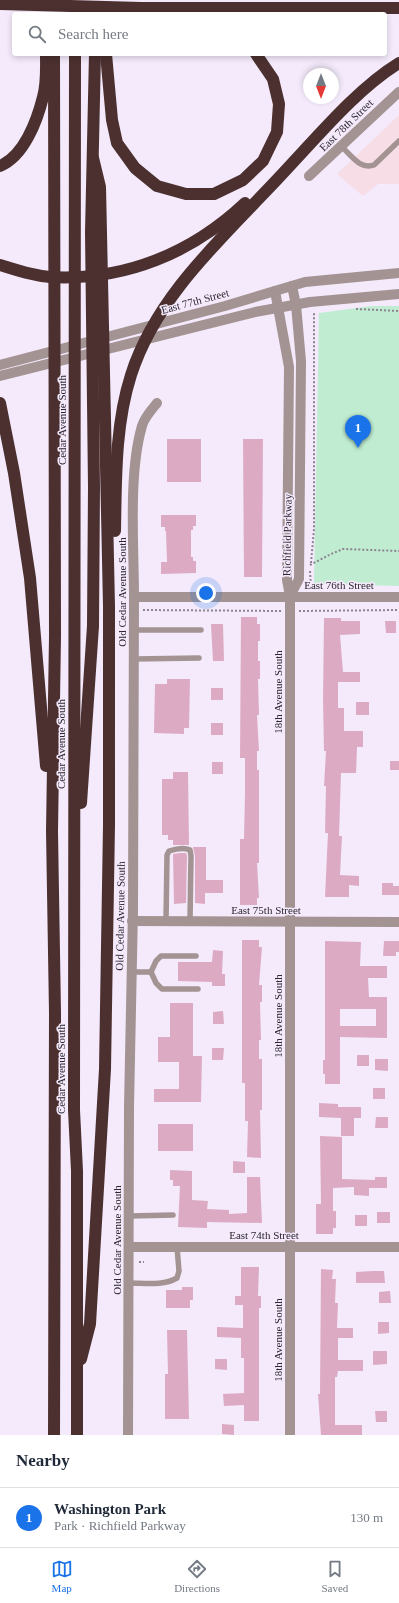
<!DOCTYPE html>
<meta charset="utf-8">
<style>
:root{--surface:#fff;--page:#f2f2f3;--text:#1f2937;--muted:#747a83;--line:#e0e1e3;--accent:#1a73e8}
body{margin:0;font-family:Georgia,serif;background:var(--page);color:var(--text)}
.compass{position:absolute;left:303px;top:68px;width:36px;height:36px;border-radius:50%;background:var(--surface);box-shadow:0 2px 6px #0003;rotate:180deg}
.you{position:absolute;left:206px;top:593px;width:14px;height:14px;margin:-10px;border:3px solid #fff;border-radius:50%;background:#1a73e8;box-shadow:0 0 0 6px #1a73e833}
.badge{display:grid;place-items:center;width:26px;height:26px;border-radius:50%;background:var(--accent);color:#fff;font-size:13px;font-weight:700}
.pin{position:absolute;translate:-50% -33px;filter:drop-shadow(0 1px 2px #0008)}
.pin::after{content:'';position:absolute;top:21px;width:14px;height:12px;background:inherit;clip-path:polygon(0 0,100% 0,50% 100%)}
.list{margin:0;padding:0;list-style:none}
h2{display:flex;justify-content:space-between;align-items:center;height:52px;margin:0;padding:0 16px;font-size:17px}
h2 small{font-size:13px;font-weight:400;color:var(--muted)}
.list li{display:grid;grid-template-columns:26px 1fr auto;gap:12px;align-items:center;box-sizing:border-box;height:60px;padding:0 16px;border-top:1px solid var(--line)}
.list b{display:block;font-size:15px;white-space:nowrap}
.list p{margin:0;font-size:13px;white-space:nowrap;color:var(--muted)}
.list em{font-size:13px;font-style:normal;color:var(--muted)}
.icon{flex:none;width:22px;height:22px;fill:none;stroke:currentColor;stroke-width:2;stroke-linecap:round;stroke-linejoin:round}
.map{position:relative;flex:none;width:399px;height:1435px;overflow:hidden}
.search{position:absolute;background:var(--surface);box-shadow:0 2px 6px #0003;left:12px;right:12px;top:12px;height:44px;display:flex;align-items:center;gap:10px;box-sizing:border-box;padding:0 14px;border-radius:4px;color:var(--muted);font-size:15px}
.sheet{height:112px;background:var(--surface)}
nav{display:flex;justify-content:space-around;align-items:center;box-sizing:border-box;height:56px;border-top:1px solid var(--line);background:var(--surface);font-size:11px;color:var(--muted)}
nav a{display:grid;justify-items:center;gap:2px}
nav .on{color:var(--accent)}
.map>svg:first-child{display:block}
.commercial{fill:#f6dde6}
.green{fill:#c0edd2}
.building{fill:#ddaac4;fill-rule:evenodd}
.lines{fill:none;stroke-linecap:round;stroke-linejoin:round}
.path{stroke:#8b8390;stroke-width:2;stroke-dasharray:2 2;stroke-linecap:butt}
.service{stroke:#a39393;stroke-width:5.5}
.minor{stroke:#a39393;stroke-width:10}
.tertiary{stroke:#a39393;stroke-width:10}
.motorway{stroke:#4c3030;stroke-width:12}
.labels{text-anchor:middle;dominant-baseline:central;stroke-width:3;stroke-linejoin:round;paint-order:stroke}
.street-label{font-size:11px;fill:#2d2731;stroke:#f4eafb}
</style>
<div class="map">
<svg width="399" height="1435" viewBox="0 0 399 1435">
<rect width="100%" height="100%" fill="#f4eafb"/>
<polygon class="commercial" points="399,115 399,184 378,184 363,196 337,174"/>
<polygon class="green" points="372,306 399,306 399,586 314,584 319,313"/>
<g class="building">
<rect x="167" y="439" width="34" height="43"/>
<polygon points="243,439 263,439 262,577 244,577"/>
<polygon points="161,515 196,515 196,526 193,526 193,530 191,530 191,557 193,557 193,561 196,561 196,573 161,574 161,562 167,562 166,531 165,531 165,527 161,527"/>
<polygon points="241,617 257,617 257,624 260,624 260,641 258,641 258,661 260,661 260,679 258,679 259,715 257,715 259,751 257,751 257,770 259,770 259,863 257,863 259,898 257,898 257,905 240,905 240,839 244,839 245,793 245,758 240,758"/>
<polygon points="324,618 341,618 341,621 360,621 360,634 340,635 343,672 360,672 360,682 338,682 338,708 344,708 344,731 363,731 363,747 357,747 356,773 341,773 339,836 342,836 340,875 359,876 359,886 349,885 349,897 325,897 328,833 325,833 326,786 324,786 326,751 324,751 323,700"/>
<polygon points="385,621 396,621 396,633 386,633"/>
<polygon points="211,624 223,624 224,661 213,661"/>
<polygon points="167,679 190,679 189,728 184,728 184,734 154,733 155,684 167,684"/>
<rect x="211" y="688" width="12" height="12"/>
<rect x="356" y="702" width="13" height="13"/>
<rect x="211" y="723" width="12" height="12"/>
<rect x="390" y="761" width="9" height="9"/>
<rect x="212" y="762" width="11" height="12"/>
<polygon points="173,772 188,772 189,845 173,845 173,840 168,840 168,835 162,835 162,779 173,779"/>
<polygon points="193,847 206,847 206,880 223,880 223,893 205,893 205,904 195,903 195,856"/>
<polygon points="180,853 186,853 187,856 186,903 174,904 173,854"/>
<polygon points="382,883 393,883 393,886 399,886 399,895 382,895"/>
<polygon points="242,940 259,940 259,947 262,947 259,985 262,985 262,1002 260,1002 261,1040 259,1040 259,1059 262,1059 262,1110 260,1110 261,1158 247,1157 248,1121 245,1121 245,1083 242,1083"/>
<path d="M325,941L361,942L360,966H387V978H368L369,997H387V1038L340,1037V1084H325V1074H323V1060H325ZM340,1009H376V1026H340Z"/>
<polygon points="384,941 399,941 399,952 396,952 396,956 383,956"/>
<polygon points="213,950 223,951 222,974 225,974 225,986 212,986 212,982 178,981 178,962 212,962"/>
<polygon points="170,1003 193,1003 193,1056 202,1056 201,1102 154,1102 154,1089 179,1089 179,1062 158,1062 158,1037 170,1037"/>
<polygon points="223,1011 224,1024 213,1024 213,1012"/>
<polygon points="212,1048 224,1048 223,1060 212,1060"/>
<rect x="357" y="1055" width="12" height="11"/>
<polygon points="375,1059 388,1059 388,1071 375,1070"/>
<rect x="373" y="1088" width="12" height="11"/>
<polygon points="319,1103 338,1104 338,1107 361,1107 361,1118 354,1118 354,1136 341,1136 341,1118 319,1117"/>
<polygon points="376,1117 388,1117 388,1128 375,1128"/>
<rect x="158" y="1124" width="35" height="27"/>
<polygon points="320,1136 342,1137 342,1179 375,1180 375,1177 387,1177 387,1188 369,1188 369,1196 354,1195 354,1187 333,1188 333,1211 336,1211 336,1228 333,1228 333,1234 316,1234 316,1204 321,1204"/>
<polygon points="233,1161 245,1162 245,1173 233,1173"/>
<polygon points="170,1170 192,1171 192,1200 208,1201 207,1209 229,1210 229,1214 247,1213 247,1177 260,1177 262,1223 207,1222 207,1228 178,1227 180,1186 173,1186 173,1180 170,1180"/>
<rect x="377" y="1212" width="13" height="11"/>
<rect x="355" y="1215" width="12" height="11"/>
<polygon points="241,1267 259,1267 258,1296 261,1296 261,1308 259,1308 259,1421 244,1421 244,1405 224,1406 223,1394 244,1393 244,1358 241,1358 241,1338 217,1337 217,1327 243,1328 243,1305 235,1305 235,1296 241,1296"/>
<polygon points="321,1269 333,1270 332,1279 336,1279 335,1303 338,1303 337,1328 353,1328 353,1338 338,1338 338,1360 363,1360 363,1371 338,1371 337,1377 335,1377 335,1425 362,1425 362,1435 321,1435 318,1394 320,1394"/>
<polygon points="373,1271 384,1271 385,1283 356,1283 356,1272"/>
<polygon points="182,1287 193,1287 193,1300 190,1300 190,1308 166,1308 166,1290 182,1290"/>
<polygon points="390,1291 391,1303 379,1303 379,1292"/>
<polygon points="378,1322 389,1322 389,1333 378,1334"/>
<polygon points="167,1330 187,1330 189,1419 165,1419 165,1374 168,1374"/>
<polygon points="373,1351 387,1351 387,1364 373,1365"/>
<polygon points="215,1359 227,1359 227,1370 215,1369"/>
<polygon points="375,1411 387,1411 387,1422 376,1422"/>
<polygon points="222,1424 234,1425 234,1435 222,1434"/>
</g>
<g class="lines">
<g class="path">
<polyline points="356,309 399,311"/>
<polyline points="311,563 314,529 314,312"/>
<polyline points="310,565 331,554 343,549 399,551"/>
<polyline points="310,571 311,587"/>
<polyline points="143,610 281,611"/>
<polyline points="299,611 399,610"/>
<polyline points="139,1262 144,1262"/>
</g>
<g class="service">
<path d="M342,147C351,155 360,170 374,165L399,141"/>
<polyline points="134,630 201,630"/>
<polyline points="134,659 199,658"/>
<path d="M166,921L167,855L169,851C175,849 184,847 190,850L191,856L190,921"/>
<polyline points="196,956 161,956 156,961 151,972 156,983 162,989 198,989"/>
<polyline points="131,972 151,972"/>
<polyline points="129,1216 173,1215"/>
<path d="M129,1283C145,1283 163,1286 177,1278L179,1271L177,1247"/>
</g>
<g class="minor">
<path d="M134,597C134,546 128,474 142,426C144,418 152,409 157,403"/>
<polyline points="132,921 399,922"/>
<polyline points="129,1247 399,1247"/>
<polyline points="290,1435 290,596"/>
</g>
<g class="tertiary">
<polyline points="309,176 399,92"/>
<polyline points="275,291 289,367 287,580 290,596"/>
<polyline points="0,365 225,306 305,282 399,273"/>
<polyline points="0,376 255,312 310,302 399,294"/>
<polyline points="290,596 299,579 301,361 296,305 292,286"/>
<polyline points="128,1435 129,1107 133,909 134,597 399,597"/>
</g>
<g class="motorway">
<polyline points="0,4 141,8 399,8"/>
<polyline points="75,54 74,1110 77,1171 77,1435"/>
<polyline points="106,54 112,120 117,143 135,168 157,186 186,194 214,194 243,180 263,161 277,132 279,104 273,79 256,54"/>
<path d="M0,166C24,156 37,121 43,97C47,83 46,68 46,54"/>
<path d="M0,265C16,270 33,276 50,277C125,281 192,253 245,203"/>
<polyline points="0,403 14,473 30,578 46,766"/>
<path d="M115,531C116,479 115,425 131,375C157,293 228,233 285,171C318,136 358,88 399,63"/>
<polyline points="81,803 93,626 94,487 91,232 95,54"/>
<polyline points="81,1359 90,1324 105,1069 109,825 109,606 101,233 100,187 93,158"/>
<polyline points="54,1435 55,1013 52,831 55,636 54,54"/>
</g>
</g>
<g class="labels">
<g class="street-label">
<text transform="translate(346 125) rotate(-44)">East 78th Street</text>
<text transform="translate(195 301) rotate(-15)">East 77th Street</text>
<text transform="translate(62 420) rotate(-90)">Cedar Avenue South</text>
<text transform="translate(287 535) rotate(-89)">Richfield Parkway</text>
<text x="339" y="585">East 76th Street</text>
<text transform="translate(122 592) rotate(-90)">Old Cedar Avenue South</text>
<text transform="translate(278 692) rotate(-90)">18th Avenue South</text>
<text transform="translate(61 744) rotate(-90)">Cedar Avenue South</text>
<text x="266" y="910">East 75th Street</text>
<text transform="translate(120 916) rotate(-89)">Old Cedar Avenue South</text>
<text transform="translate(278 1016) rotate(-90)">18th Avenue South</text>
<text transform="translate(61 1069) rotate(-90)">Cedar Avenue South</text>
<text x="264" y="1235">East 74th Street</text>
<text transform="translate(117 1240) rotate(-90)">Old Cedar Avenue South</text>
<text transform="translate(278 1340) rotate(-90)">18th Avenue South</text>
</g>
</g>
</svg>
<svg class="compass" viewBox="-18 -18 36 36"><path d="M0-13l5 13h-10z" fill="#e53935"/><path d="M0 13l5-13h-10z" fill="#747a83"/></svg>
<div class="you"></div>
<div class="pin badge" style="left:358px;top:448px">1</div>
<div class="search"><svg class="icon" aria-label="search" viewBox="0 0 24 24"><circle cx="10" cy="10" r="6"/><path d="M15 15l6 6"/></svg>Search here</div>
</div>
<section class="sheet">
<h2>Nearby<small></small></h2>
<ul class="list">
<li><span class="badge">1</span><div><b>Washington Park</b><p>Park · Richfield Parkway</p></div><em>130 m</em></li>
</ul>
</section>
<nav>
<a class="on"><svg class="icon" aria-label="map" viewBox="0 0 24 24"><path d="M3 6l6-2 6 2 6-2v14l-6 2-6-2-6 2zM9 4v14M15 6v14"/></svg>Map</a>
<a><svg class="icon" aria-label="directions" viewBox="0 0 24 24"><path d="M12 3l9 9-9 9-9-9zM9 14v-3h6M13 9l2 2-2 2"/></svg>Directions</a>
<a><svg class="icon" aria-label="saved" viewBox="0 0 24 24"><path d="M7 4h10v16l-5-4-5 4z"/></svg>Saved</a>
</nav>
